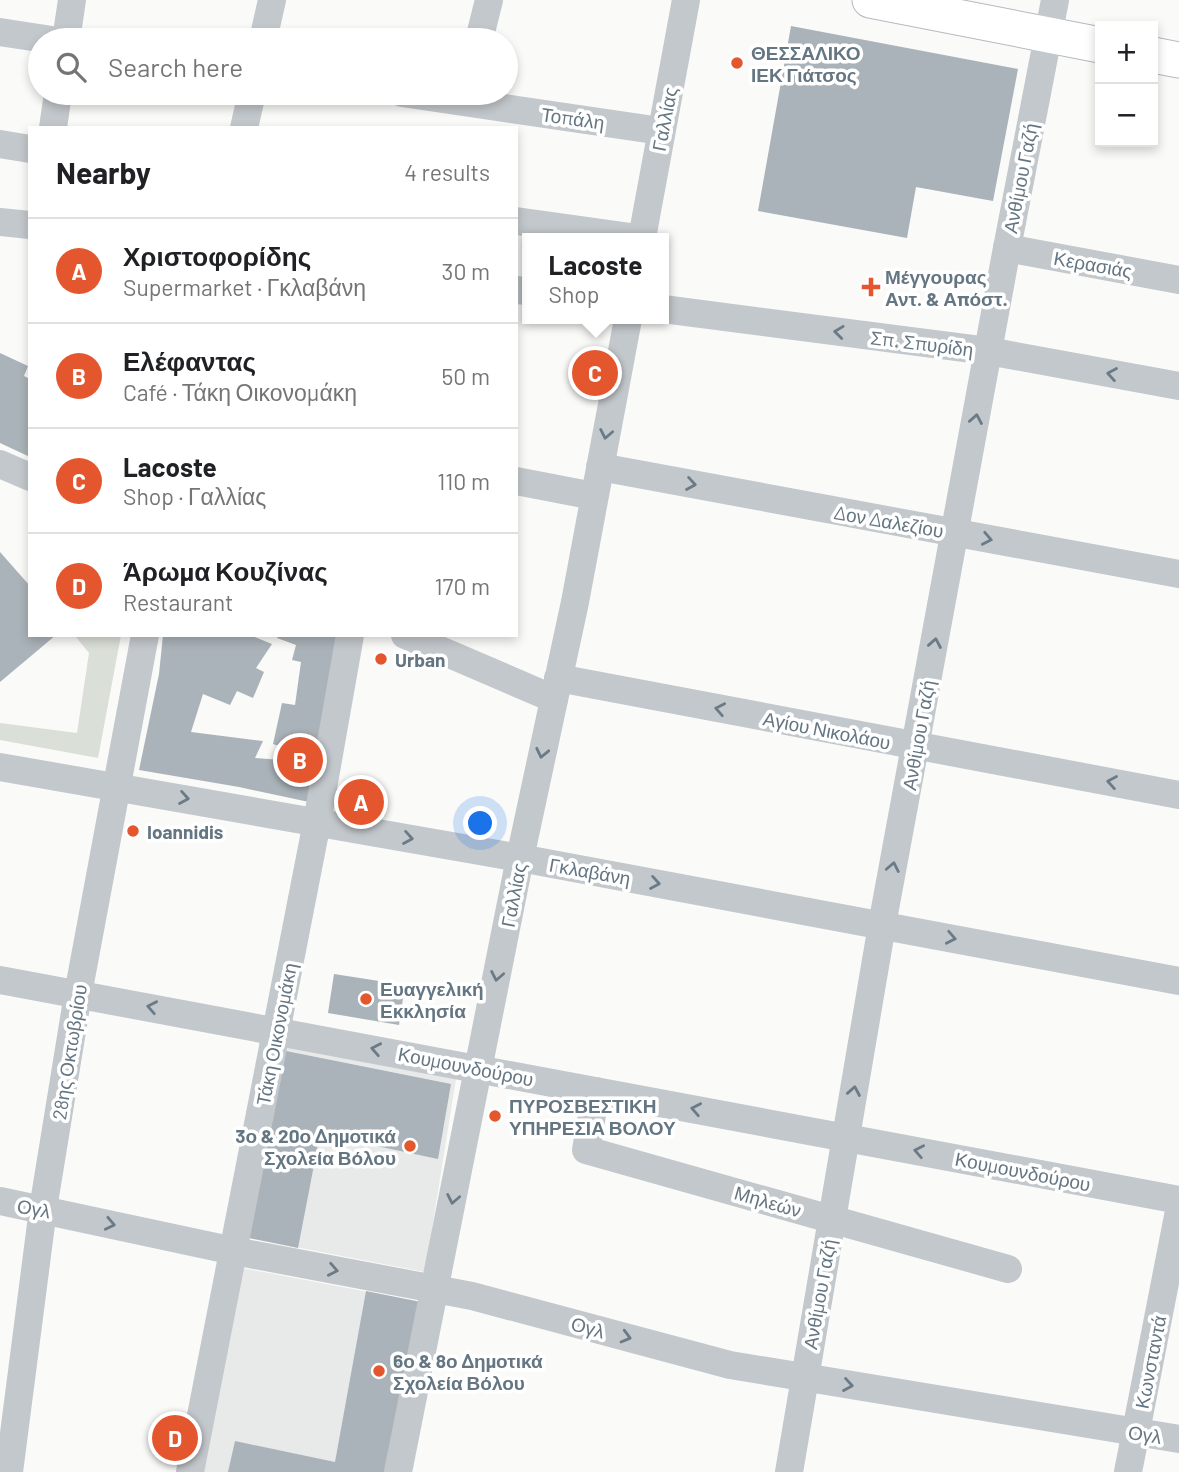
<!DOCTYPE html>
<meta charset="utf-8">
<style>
:root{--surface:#fff;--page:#f6f6f6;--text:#202124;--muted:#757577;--line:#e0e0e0;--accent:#e4572e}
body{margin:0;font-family:Barlow,sans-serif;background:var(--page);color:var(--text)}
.controls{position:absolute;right:21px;top:21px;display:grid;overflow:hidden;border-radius:0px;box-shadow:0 4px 10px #0003}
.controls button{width:63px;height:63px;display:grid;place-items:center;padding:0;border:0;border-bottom:2px solid var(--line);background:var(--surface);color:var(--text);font:35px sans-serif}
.you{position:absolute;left:481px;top:824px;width:24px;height:24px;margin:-18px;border:5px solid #fff;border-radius:50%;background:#1a73e8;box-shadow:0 0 0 10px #1a73e833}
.badge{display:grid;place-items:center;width:46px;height:46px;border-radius:50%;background:var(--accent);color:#fff;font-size:23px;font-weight:700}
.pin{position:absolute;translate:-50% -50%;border:4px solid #fff;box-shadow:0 2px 7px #0006}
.popup{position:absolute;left:522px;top:233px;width:147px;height:91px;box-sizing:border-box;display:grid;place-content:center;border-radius:0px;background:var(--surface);filter:drop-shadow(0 2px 5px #0005);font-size:23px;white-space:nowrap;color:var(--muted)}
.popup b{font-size:26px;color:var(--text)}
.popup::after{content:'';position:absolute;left:50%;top:100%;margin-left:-14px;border:14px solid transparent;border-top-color:var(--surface)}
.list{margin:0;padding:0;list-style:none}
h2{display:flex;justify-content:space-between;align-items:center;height:91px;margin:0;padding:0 28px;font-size:30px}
h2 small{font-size:23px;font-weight:400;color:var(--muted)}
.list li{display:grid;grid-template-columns:46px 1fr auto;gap:21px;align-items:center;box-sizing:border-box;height:105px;padding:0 28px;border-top:2px solid var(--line)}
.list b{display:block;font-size:26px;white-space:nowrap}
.list p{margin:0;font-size:23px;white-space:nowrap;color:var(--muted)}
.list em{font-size:23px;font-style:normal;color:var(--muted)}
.icon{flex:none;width:38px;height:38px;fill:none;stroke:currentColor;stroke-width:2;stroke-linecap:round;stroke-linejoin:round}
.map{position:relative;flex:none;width:1179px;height:1472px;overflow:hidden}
.search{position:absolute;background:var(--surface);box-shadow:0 4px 10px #0003;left:28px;top:28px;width:490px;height:77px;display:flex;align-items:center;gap:18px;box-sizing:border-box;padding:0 24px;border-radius:38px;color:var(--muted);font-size:26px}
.panel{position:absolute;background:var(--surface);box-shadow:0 4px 10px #0003;left:28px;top:126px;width:490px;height:511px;border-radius:0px}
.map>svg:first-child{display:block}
.built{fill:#e8e9e9}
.green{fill:#dadfd7}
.building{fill:#aab3b9}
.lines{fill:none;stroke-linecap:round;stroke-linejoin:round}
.major-casing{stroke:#b5babe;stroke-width:37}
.minor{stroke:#c3c8cc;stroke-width:28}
.major{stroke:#fff;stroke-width:35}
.oneway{stroke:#6a7a87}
.poi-dot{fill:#e4572e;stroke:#fff;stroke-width:2.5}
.labels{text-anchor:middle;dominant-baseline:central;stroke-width:7;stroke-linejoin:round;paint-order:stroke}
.poi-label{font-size:19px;font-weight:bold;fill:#657683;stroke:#fff;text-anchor:start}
.street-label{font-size:19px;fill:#657683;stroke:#fff}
</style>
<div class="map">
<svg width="1179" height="1472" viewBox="0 0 1179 1472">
<rect width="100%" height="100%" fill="#fafaf8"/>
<g class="built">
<polygon points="287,1046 456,1079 425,1272 249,1238"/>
<polygon points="242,1268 421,1302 385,1472 200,1472"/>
</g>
<polygon class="green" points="78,635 121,635 98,758 0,740 0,723 77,733 89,653 76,637"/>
<g class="building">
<polygon points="791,26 1018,69 993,201 916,187 907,238 758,211"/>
<polygon points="0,353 28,366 24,376 30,379 30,457 0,443"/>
<polygon points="0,552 30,586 30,635 56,635 0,682"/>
<polygon points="163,635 250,635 272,644 256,668 264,672 253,698 237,691 230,705 203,694 191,732 263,741 255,758 282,760 285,748 273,744 282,703 295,705 301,662 292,660 296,645 277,638 278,635 341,635 309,802 239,787 139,770 159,674"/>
<polygon points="334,974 405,985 399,1025 328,1013"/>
<polygon points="286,1051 451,1084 438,1159 320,1134 298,1248 249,1238"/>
<polygon points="366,1291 421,1302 385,1472 228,1472 235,1441 335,1462"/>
</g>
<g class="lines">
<g class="major-casing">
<g id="major">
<polyline points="870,0 1100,45"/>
<polyline points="1153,55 1179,60"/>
</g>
</g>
<g class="minor">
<polyline points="0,32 52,40"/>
<polyline points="66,40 72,0"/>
<polyline points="263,40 272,0"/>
<polyline points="479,40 489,0"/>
<polyline points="402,93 661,131"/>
<polyline points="53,128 58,93"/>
<polyline points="244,128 252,93"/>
<polyline points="0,144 30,149"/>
<polyline points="516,221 638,238"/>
<polyline points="0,222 30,225"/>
<polyline points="642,238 686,0"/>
<polyline points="1007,248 1179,280"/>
<polyline points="516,290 527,291"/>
<polyline points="663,309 988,351 1179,386"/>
<polyline points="0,464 30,477"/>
<polyline points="600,467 1179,574"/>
<polyline points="516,481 594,496"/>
<polyline points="405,635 554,699"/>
<polyline points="558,678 1179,795"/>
<polyline points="0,767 520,858 1179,981"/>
<polyline points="0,980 1179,1200"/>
<polyline points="596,1091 586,1150 1008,1269"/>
<polyline points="0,1201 234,1251 472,1296 730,1365 1179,1439"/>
<polyline points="9,1472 43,1209 78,994 145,635"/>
<polyline points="190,1472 317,822 350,635"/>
<polyline points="398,1472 520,858 575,602 628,319"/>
<polyline points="789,1472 882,925 1007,248 1055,0"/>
<polyline points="1128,1472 1179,1211"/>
</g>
<use href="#major" class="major"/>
</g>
<defs><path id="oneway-chevron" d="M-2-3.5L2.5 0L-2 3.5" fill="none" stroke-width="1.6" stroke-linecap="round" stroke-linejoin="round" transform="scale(1.75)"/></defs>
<g class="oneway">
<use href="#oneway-chevron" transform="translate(839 332) rotate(-173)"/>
<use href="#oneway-chevron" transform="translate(1112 374) rotate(-170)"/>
<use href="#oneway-chevron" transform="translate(976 419) rotate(-80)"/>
<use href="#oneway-chevron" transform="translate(606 434) rotate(101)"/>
<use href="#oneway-chevron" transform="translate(691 484) rotate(10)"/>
<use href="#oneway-chevron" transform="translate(987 539) rotate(11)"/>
<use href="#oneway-chevron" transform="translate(935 643) rotate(-80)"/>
<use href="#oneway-chevron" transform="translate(720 709) rotate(-169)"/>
<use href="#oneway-chevron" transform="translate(542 753) rotate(102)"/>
<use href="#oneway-chevron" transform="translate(1112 782) rotate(-170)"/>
<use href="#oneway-chevron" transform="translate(184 798) rotate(10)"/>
<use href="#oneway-chevron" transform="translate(408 838) rotate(10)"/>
<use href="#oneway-chevron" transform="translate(893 867) rotate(-79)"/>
<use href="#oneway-chevron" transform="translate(655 883) rotate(10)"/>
<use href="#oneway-chevron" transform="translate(951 938) rotate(11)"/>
<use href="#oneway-chevron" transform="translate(497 976) rotate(101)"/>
<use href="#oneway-chevron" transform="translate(152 1007) rotate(-169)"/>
<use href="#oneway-chevron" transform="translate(376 1049) rotate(-169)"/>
<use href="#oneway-chevron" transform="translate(854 1091) rotate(-80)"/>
<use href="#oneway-chevron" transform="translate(696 1109) rotate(-169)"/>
<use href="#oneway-chevron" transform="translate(919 1151) rotate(-169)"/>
<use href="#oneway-chevron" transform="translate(453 1199) rotate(101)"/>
<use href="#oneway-chevron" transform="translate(110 1224) rotate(12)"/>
<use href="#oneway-chevron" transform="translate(333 1270) rotate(11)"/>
<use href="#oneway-chevron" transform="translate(626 1337) rotate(15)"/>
<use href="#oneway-chevron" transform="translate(848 1385) rotate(9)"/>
</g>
<g class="poi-dot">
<circle cx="737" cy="63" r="7"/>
<path d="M867.5 276.5h7v7h7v7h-7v7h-7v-7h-7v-7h7z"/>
<circle cx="381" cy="659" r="7"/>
<circle cx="133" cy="831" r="7"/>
<circle cx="366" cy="999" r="7"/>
<circle cx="495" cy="1116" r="7"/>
<circle cx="410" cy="1146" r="7"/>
<circle cx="379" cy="1371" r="7"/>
</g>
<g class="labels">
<g class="poi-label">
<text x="751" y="52">ΘΕΣΣΑΛΙΚΟ<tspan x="751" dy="22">ΙΕΚ Γιάτσος</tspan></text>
<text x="885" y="276">Μέγγουρας<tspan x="885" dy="22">Αντ. &amp; Απόστ.</tspan></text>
<text x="395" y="659">Urban</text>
<text x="147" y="831">Ioannidis</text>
<text x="380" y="988">Ευαγγελική<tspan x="380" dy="22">Εκκλησία</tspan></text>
<text x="509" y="1105">ΠΥΡΟΣΒΕΣΤΙΚΗ<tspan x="509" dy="22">ΥΠΗΡΕΣΙΑ ΒΟΛΟΥ</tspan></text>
<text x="396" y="1135" text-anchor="end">3ο &amp; 20ο Δημοτικά<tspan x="396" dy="22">Σχολεία Βόλου</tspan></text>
<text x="393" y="1360">6ο &amp; 8ο Δημοτικά<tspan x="393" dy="22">Σχολεία Βόλου</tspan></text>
</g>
<g class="street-label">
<text transform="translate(573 118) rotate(8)">Τοπάλη</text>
<text transform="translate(664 119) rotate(-79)">Γαλλίας</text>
<text transform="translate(1020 178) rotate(-79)">Ανθίμου Γαζή</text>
<text transform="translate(1093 264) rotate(10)">Κερασιάς</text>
<text transform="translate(922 343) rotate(7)">Σπ. Σπυρίδη</text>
<text transform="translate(889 521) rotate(10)">Δον Δαλεζίου</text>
<text transform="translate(827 730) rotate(11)">Αγίου Νικολάου</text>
<text transform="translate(918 735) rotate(-80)">Ανθίμου Γαζή</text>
<text transform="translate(590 871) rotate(10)">Γκλαβάνη</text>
<text transform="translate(513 895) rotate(-79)">Γαλλίας</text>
<text transform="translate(276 1034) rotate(-79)">Τάκη Οικονομάκη</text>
<text transform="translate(69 1052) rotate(-81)">28ης Οκτωβρίου</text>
<text transform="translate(466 1066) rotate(11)">Κουμουνδούρου</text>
<text transform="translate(1023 1171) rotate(11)">Κουμουνδούρου</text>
<text transform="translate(768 1201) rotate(16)">Μηλεών</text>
<text transform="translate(34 1208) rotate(11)">Ογλ</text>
<text transform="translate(819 1294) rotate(-80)">Ανθίμου Γαζή</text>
<text transform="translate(588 1327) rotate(15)">Ογλ</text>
<text transform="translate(1150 1362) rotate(-79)">Κωνσταντά</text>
<text transform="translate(1145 1434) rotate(9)">Ογλ</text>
</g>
</g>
</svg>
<div class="controls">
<button>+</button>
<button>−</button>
</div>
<div class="you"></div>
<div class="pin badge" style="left:361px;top:802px">A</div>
<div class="pin badge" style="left:300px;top:760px">B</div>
<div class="pin badge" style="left:595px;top:373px">C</div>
<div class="popup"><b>Lacoste</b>Shop</div>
<div class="pin badge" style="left:175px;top:1438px">D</div>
<div class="search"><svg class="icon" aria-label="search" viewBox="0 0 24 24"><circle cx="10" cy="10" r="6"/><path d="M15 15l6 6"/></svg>Search here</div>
<section class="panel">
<h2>Nearby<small>4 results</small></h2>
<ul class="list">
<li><span class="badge">A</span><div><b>Χριστοφορίδης</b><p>Supermarket · Γκλαβάνη</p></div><em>30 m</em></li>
<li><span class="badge">B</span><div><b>Ελέφαντας</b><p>Café · Τάκη Οικονομάκη</p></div><em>50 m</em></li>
<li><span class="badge">C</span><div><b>Lacoste</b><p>Shop · Γαλλίας</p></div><em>110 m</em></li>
<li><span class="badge">D</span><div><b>Άρωμα Κουζίνας</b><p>Restaurant</p></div><em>170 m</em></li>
</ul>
</section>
</div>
